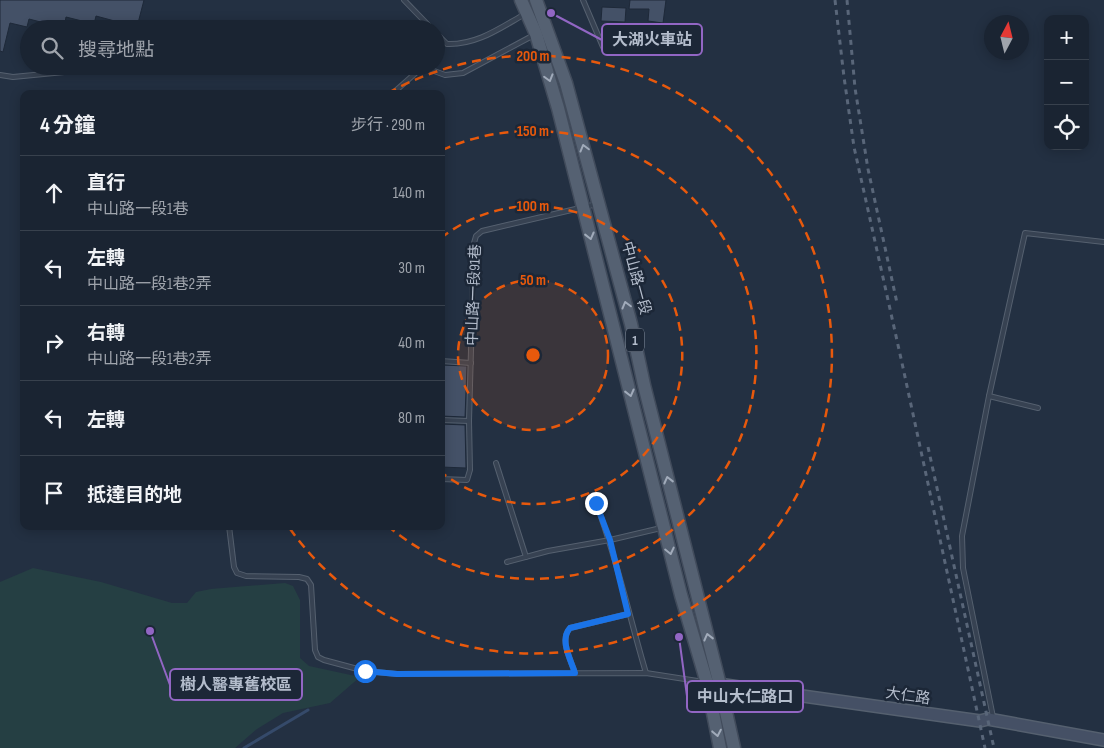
<!DOCTYPE html>
<html lang="zh-TW">
<meta charset="utf-8">
<style>
:root{--surface:#1a2432;--page:#27303e;--text:#f1f3f6;--muted:#9fa4ac;--line:#38414d}
body{margin:0;font-family:"Sofia Sans Condensed","Noto Sans TC",sans-serif;background:var(--page);color:var(--text)}
.controls{position:absolute;right:15px;top:15px;display:grid;overflow:hidden;border-radius:10px;box-shadow:0 2px 12px #0003}
.controls button{width:45px;height:45px;display:grid;place-items:center;padding:0;border:0;border-bottom:1px solid var(--line);background:var(--surface);color:var(--text);font:25px sans-serif}
.compass{position:absolute;left:984px;top:15px;width:45px;height:45px;border-radius:50%;background:var(--surface);box-shadow:0 2px 12px #0003;rotate:7deg}
.stop{position:absolute;width:15px;height:15px;margin:-11px;border:4px solid #1a73e8;border-radius:50%;background:#fff}
.stop.end{background:#1a73e8;border-color:#fff;box-shadow:0 1px 5px #0008}
.list{margin:0;padding:0;list-style:none}
h2{display:flex;justify-content:space-between;align-items:center;height:65px;margin:0;padding:0 20px;font-size:21px}
h2 small{font-size:16px;font-weight:400;color:var(--muted)}
.list li{display:grid;grid-template-columns:32px 1fr auto;gap:15px;align-items:center;box-sizing:border-box;height:75px;padding:0 20px;border-top:1px solid var(--line)}
.list b{display:block;font-size:19px;white-space:nowrap}
.list p{margin:0;font-size:16px;white-space:nowrap;color:var(--muted)}
.list em{font-size:16px;font-style:normal;color:var(--muted)}
.icon{flex:none;width:28px;height:28px;fill:none;stroke:currentColor;stroke-width:2;stroke-linecap:round;stroke-linejoin:round}
.map{position:relative;flex:none;width:1104px;height:748px;overflow:hidden}
.search{position:absolute;background:var(--surface);box-shadow:0 2px 12px #0003;left:20px;top:20px;width:425px;height:55px;display:flex;align-items:center;gap:12px;box-sizing:border-box;padding:0 18px;border-radius:28px;color:var(--muted);font-size:19px}
.panel{position:absolute;background:var(--surface);box-shadow:0 2px 12px #0003;left:20px;top:90px;width:425px;height:440px;border-radius:10px}
.map>svg:first-child{display:block}
.green{fill:#253f43}
.lines{fill:none;stroke-linecap:round;stroke-linejoin:round}
.stream{stroke:#354a6a;stroke-width:3}
.building{fill:#445167;stroke:#1e2939}
.lane-casing{stroke:#55606f;stroke-width:6}
.secondary-casing{stroke:#55606f;stroke-width:14}
.primary-casing{stroke:#414b5b;stroke-width:15}
.lane{stroke:#374252;stroke-width:4}
.secondary{stroke:#455065;stroke-width:11}
.primary{stroke:#556172;stroke-width:12}
.rail{stroke:#596679;stroke-width:3;stroke-dasharray:5 5;stroke-linecap:butt}
.oneway{stroke:#a1abba}
.route{stroke:#1a73e8;stroke-width:6}
.ring{fill:none;stroke:#e8590c;stroke-width:2.5;stroke-dasharray:9 6}
.labels{text-anchor:middle;dominant-baseline:central;stroke-width:5;stroke-linejoin:round;paint-order:stroke}
.shield{fill:#1c2737;stroke:#86909f;stroke-width:1}
.shield-label{font-size:14px;font-weight:bold;fill:#b4bdcc}
.street-label{font-size:15px;fill:#b4bdcc;stroke:#1c2737}
.centre{fill:#e8590c;stroke:#1c2737;stroke-width:2.5}
.ring-label{font-size:15px;text-anchor:middle;font-weight:bold;fill:#e8590c;stroke:#1c2737;stroke-width:5;stroke-linejoin:round;paint-order:stroke}
.leader{fill:none;stroke:#9266c4;stroke-width:2}
.callout-dot{fill:#9266c4;stroke:#1c2737;stroke-width:2}
.callout{fill:#1c2737;stroke:#9266c4;stroke-width:2}
.callout-label{font-size:16px;text-anchor:middle;font-weight:bold;fill:#b4bdcc}
</style>
<div class="map">
<svg width="1104" height="748" viewBox="0 0 1104 748">
<rect width="100%" height="100%" fill="#233042"/>
<polygon class="green" points="33,568 101,582 172,603 187,603 196,592 211,589 285,583 293,586 300,600 300,658 309,666 360,677 330,703 283,713 257,729 235,748 0,748 0,582"/>
<g class="lines">
<polyline class="stream" points="244,748 308,710"/>
</g>
<g class="building">
<polygon points="0,0 144,0 137,27 96,16 94,24 66,17 64,28 29,19 27,27 10,23 3,52 0,51"/>
<polygon points="630,0 666,0 663,23 648,21 649,9 629,9"/>
<polygon points="602,7 626,8 625,22 601,21"/>
<polygon points="441,365 467,366 465,417 441,416"/>
<polygon points="441,424 465,425 466,468 441,467"/>
</g>
<g class="lines">
<g class="lane-casing">
<g id="lane">
<polyline points="404,0 432,29"/>
<polyline points="583,0 603,47"/>
<path d="M436,33L447,44C477,45 500,28 525,14"/>
<polyline points="0,75 13,77 126,66"/>
<polyline points="392,94 419,70 426,68 445,75 463,73 534,35"/>
<polyline points="441,361 471,363"/>
<polyline points="989,396 1038,408"/>
<polyline points="441,420 469,421"/>
<polyline points="496,463 526,557"/>
<polyline points="441,479 467,480 470,470 469,421 474,243 476,236 482,231 597,204"/>
<path d="M596,503C617,558 629,616 646,673"/>
<polyline points="229,526 234,567 237,573 246,576 299,577 307,579 311,585 315,650 318,657 324,660 365,671 397,674 646,673 704,682"/>
<polyline points="507,562 548,551 610,540 661,528"/>
<path d="M575,673C571,660 559,640 570,628L628,614"/>
<polyline points="993,717 963,568 962,536 989,396 1025,233 1104,242"/>
</g>
</g>
<g class="secondary-casing">
<polyline id="secondary" points="711,683 980,721 988,719 1104,740"/>
</g>
<g class="primary-casing">
<g id="primary">
<polyline points="521,0 536,34 558,108 681,595 707,683 720,748"/>
<polyline points="536,0 566,83 631,324 644,385 720,685 734,748"/>
</g>
</g>
<use href="#lane" class="lane"/>
<use href="#secondary" class="secondary"/>
<use href="#primary" class="primary"/>
<g class="rail">
<polyline points="835,0 844,77 854,147 902,363 985,748"/>
<polyline points="847,0 855,88 868,169 897,303"/>
<polyline points="928,447 994,748"/>
</g>
</g>
<defs><path id="oneway-chevron" d="M-2-3.5L2.5 0L-2 3.5" fill="none" stroke-width="1.6" stroke-linecap="round" stroke-linejoin="round" transform="scale(1.25)"/></defs>
<g class="oneway">
<use href="#oneway-chevron" transform="translate(549 78) rotate(74)"/>
<use href="#oneway-chevron" transform="translate(584 148) rotate(-105)"/>
<use href="#oneway-chevron" transform="translate(590 236) rotate(76)"/>
<use href="#oneway-chevron" transform="translate(626 305) rotate(-105)"/>
<use href="#oneway-chevron" transform="translate(630 393) rotate(76)"/>
<use href="#oneway-chevron" transform="translate(668 480) rotate(-104)"/>
<use href="#oneway-chevron" transform="translate(670 551) rotate(77)"/>
<use href="#oneway-chevron" transform="translate(708 637) rotate(-104)"/>
<use href="#oneway-chevron" transform="translate(717 733) rotate(79)"/>
</g>
<g class="lines">
<path class="route" d="M365,671L397,674L575,673C571,660 559,640 570,628L628,614L610,540L596,503"/>
</g>
<circle cx="533" cy="355" r="75" fill="#e8590c" fill-opacity=".12"/>
<g class="ring">
<circle cx="533" cy="355" r="75"/>
<path d="M441 238A149 149 0 1 1 441 472"/>
<path d="M442 150A224 224 0 1 1 389 527"/>
<path d="M388 93A299 299 0 1 1 288 526"/>
</g>
<g class="labels">
<rect class="shield" x="626" y="328.5" width="18" height="23" rx="4"/>
<g class="shield-label">
<text x="635" y="340">1</text>
</g>
<g class="street-label">
<text transform="translate(636 278) rotate(75)">中山路一段</text>
<text transform="translate(474 295) rotate(-88)">中山路一段91巷</text>
<text transform="translate(908 696) rotate(8)">大仁路</text>
</g>
</g>
<circle cx="533" cy="355" r="8" class="centre"/>
<g class="ring-label">
<text x="533" y="61">200 m</text>
<text x="533" y="136">150 m</text>
<text x="533" y="211">100 m</text>
<text x="533" y="285">50 m</text>
</g>
<path class="leader" d="M551 13L602 40M150 631L170 685M679 637L687 696"/>
<g class="callout-dot">
<circle cx="551" cy="13" r="5"/>
<circle cx="150" cy="631" r="5"/>
<circle cx="679" cy="637" r="5"/>
</g>
<g class="callout">
<rect x="602" y="24" width="100" height="31" rx="5"/>
<rect x="170" y="669" width="132" height="31" rx="5"/>
<rect x="687" y="681" width="116" height="31" rx="5"/>
</g>
<g class="callout-label">
<text x="652" y="45">大湖火車站</text>
<text x="236" y="690">樹人醫專舊校區</text>
<text x="745" y="702">中山大仁路口</text>
</g>
</svg>
<div class="controls">
<button>+</button>
<button>−</button>
<button><svg class="icon" aria-label="locate" viewBox="0 0 24 24"><circle cx="12" cy="12" r="6"/><path d="M12 2v4M12 18v4M2 12h4M18 12h4"/></svg></button>
</div>
<svg class="compass" viewBox="-18 -18 36 36"><path d="M0-13l5 13h-10z" fill="#e53935"/><path d="M0 13l5-13h-10z" fill="#9fa4ac"/></svg>
<div class="stop" style="left:365px;top:671px"></div>
<div class="stop end" style="left:596px;top:503px"></div>
<div class="search"><svg class="icon" aria-label="search" viewBox="0 0 24 24"><circle cx="10" cy="10" r="6"/><path d="M15 15l6 6"/></svg>搜尋地點</div>
<section class="panel">
<h2>4 分鐘<small>步行 · 290 m</small></h2>
<ul class="list">
<li><svg class="icon" aria-label="ahead" viewBox="0 0 24 24"><path d="M12 20V5M6 11l6-6 6 6"/></svg><div><b>直行</b><p>中山路一段1巷</p></div><em>140 m</em></li>
<li><svg class="icon" aria-label="left" viewBox="0 0 24 24"><path d="M17 20v-9H6M10 6l-5 5 5 5"/></svg><div><b>左轉</b><p>中山路一段1巷2弄</p></div><em>30 m</em></li>
<li><svg class="icon" aria-label="right" viewBox="0 0 24 24"><path d="M7 20v-9h11M14 6l5 5-5 5"/></svg><div><b>右轉</b><p>中山路一段1巷2弄</p></div><em>40 m</em></li>
<li><svg class="icon" aria-label="left" viewBox="0 0 24 24"><path d="M17 20v-9H6M10 6l-5 5 5 5"/></svg><div><b>左轉</b></div><em>80 m</em></li>
<li><svg class="icon" aria-label="arrive" viewBox="0 0 24 24"><path d="M6 21V4h12l-3 4 3 4H6"/></svg><div><b>抵達目的地</b></div></li>
</ul>
</section>
</div>
